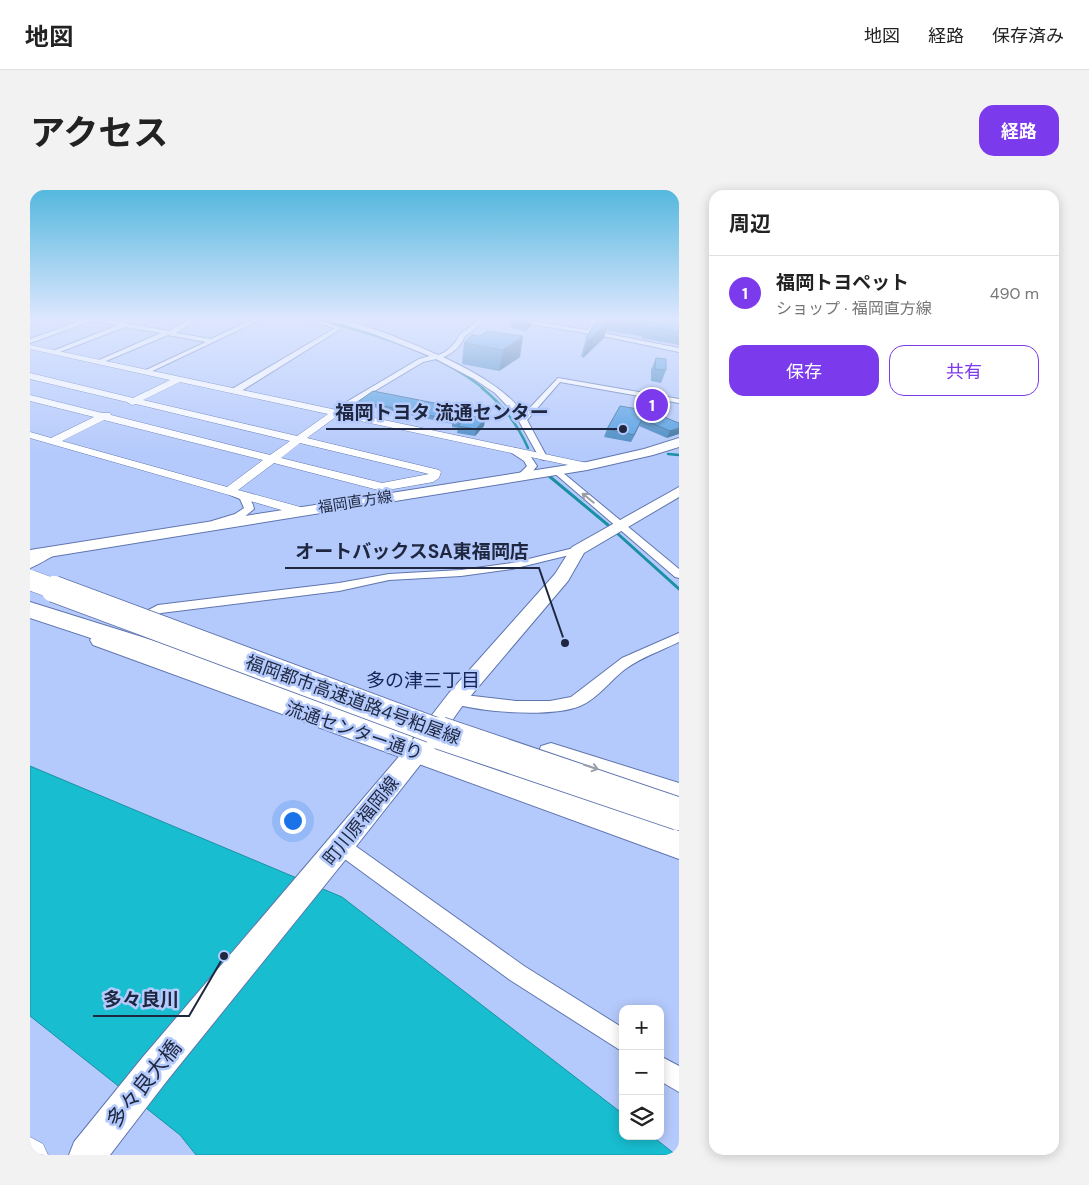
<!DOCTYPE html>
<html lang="ja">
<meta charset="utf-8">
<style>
:root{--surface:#fff;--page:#f2f2f2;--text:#222;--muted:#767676;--line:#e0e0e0;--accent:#7c3aed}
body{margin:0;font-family:"DM Sans","Noto Sans JP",sans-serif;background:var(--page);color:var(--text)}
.controls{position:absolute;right:15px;bottom:15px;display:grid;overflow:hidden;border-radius:10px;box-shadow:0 2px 12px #0003}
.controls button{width:45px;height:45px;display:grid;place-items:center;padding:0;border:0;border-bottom:1px solid var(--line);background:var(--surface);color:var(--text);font:25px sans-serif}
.you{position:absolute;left:262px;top:630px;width:18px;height:18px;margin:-12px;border:4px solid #fff;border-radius:50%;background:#1a73e8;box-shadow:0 0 0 8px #1a73e833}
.badge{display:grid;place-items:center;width:32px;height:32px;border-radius:50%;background:var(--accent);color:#fff;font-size:16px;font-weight:700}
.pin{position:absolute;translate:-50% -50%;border:2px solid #fff;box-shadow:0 1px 5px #0006}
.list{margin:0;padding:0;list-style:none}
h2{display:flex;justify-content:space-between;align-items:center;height:65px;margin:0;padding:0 20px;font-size:21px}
h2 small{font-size:16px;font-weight:400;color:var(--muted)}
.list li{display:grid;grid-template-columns:32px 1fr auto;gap:15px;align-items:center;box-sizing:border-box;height:75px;padding:0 20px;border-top:1px solid var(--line)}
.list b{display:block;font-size:19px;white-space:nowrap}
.list p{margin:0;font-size:16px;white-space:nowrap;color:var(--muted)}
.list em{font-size:16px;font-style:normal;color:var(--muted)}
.actions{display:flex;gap:10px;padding:15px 20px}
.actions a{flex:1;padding:11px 0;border:1px solid var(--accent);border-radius:15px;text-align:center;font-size:18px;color:var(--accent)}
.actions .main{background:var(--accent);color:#fff}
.icon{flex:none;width:28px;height:28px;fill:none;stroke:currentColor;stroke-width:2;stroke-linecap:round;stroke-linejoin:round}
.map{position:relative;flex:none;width:649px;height:965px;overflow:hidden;border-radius:15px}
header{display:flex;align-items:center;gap:30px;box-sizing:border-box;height:70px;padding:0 25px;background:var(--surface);border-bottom:1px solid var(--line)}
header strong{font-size:24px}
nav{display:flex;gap:28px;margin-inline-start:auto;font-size:18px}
.intro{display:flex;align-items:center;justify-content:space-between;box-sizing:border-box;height:120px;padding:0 30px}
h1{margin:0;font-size:35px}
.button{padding:12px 22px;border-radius:15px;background:var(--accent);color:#fff;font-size:18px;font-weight:700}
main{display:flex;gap:30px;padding:0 30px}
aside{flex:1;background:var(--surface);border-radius:15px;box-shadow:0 2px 12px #0003}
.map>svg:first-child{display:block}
.water{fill:#18bdd0;stroke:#1a90a4}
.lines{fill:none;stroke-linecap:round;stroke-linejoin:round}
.stream-far2{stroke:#1a90a4;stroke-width:2}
.stream-far1{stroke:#1a90a4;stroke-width:2.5}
.stream{stroke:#1a90a4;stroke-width:3}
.minor-casing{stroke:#5f75af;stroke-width:2}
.tertiary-casing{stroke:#5f75af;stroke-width:1}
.secondary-casing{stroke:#5f75af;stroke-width:2}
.primary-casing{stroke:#5f75af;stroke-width:2}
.trunk-casing{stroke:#5f75af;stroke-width:2}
.motorway-casing{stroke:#5f75af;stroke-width:2}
.minor{fill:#fff;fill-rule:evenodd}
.tertiary{fill:#fff;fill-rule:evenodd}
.secondary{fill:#fff;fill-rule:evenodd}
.primary{fill:#fff;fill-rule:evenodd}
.trunk{fill:#fff;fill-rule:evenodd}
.motorway{fill:#fff;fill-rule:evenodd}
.motorway-bridge-far2-casing{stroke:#5f75af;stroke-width:21;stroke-linecap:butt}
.motorway-bridge-far1-casing{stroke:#5f75af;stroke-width:28;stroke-linecap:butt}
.motorway-bridge-casing{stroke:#5f75af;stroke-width:34;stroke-linecap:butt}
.motorway-bridge-far2{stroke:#fff;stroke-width:20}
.motorway-bridge-far1{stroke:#fff;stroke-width:26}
.motorway-bridge{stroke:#fff;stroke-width:32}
.wall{fill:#4a8ac2}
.shaded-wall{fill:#3c709e}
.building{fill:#56a0e2;stroke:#3c709e}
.oneway{stroke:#9a9ea9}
.labels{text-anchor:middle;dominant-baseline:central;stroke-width:5;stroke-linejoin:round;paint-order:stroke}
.far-street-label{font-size:15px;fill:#1e273f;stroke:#b5cafc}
.street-label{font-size:18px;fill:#1e273f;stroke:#b5cafc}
.neighbourhood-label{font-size:19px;fill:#152456;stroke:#b5cafc}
.near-street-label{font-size:21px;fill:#1e273f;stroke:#b5cafc}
.leader{fill:none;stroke:#1e273f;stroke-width:2}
.callout-dot{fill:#1e273f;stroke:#b5cafc;stroke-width:2}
.callout-label{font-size:19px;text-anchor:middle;font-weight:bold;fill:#1e273f;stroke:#b5cafc;stroke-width:5;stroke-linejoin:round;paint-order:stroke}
</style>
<header>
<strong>地図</strong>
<nav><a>地図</a><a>経路</a><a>保存済み</a></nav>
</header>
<div class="intro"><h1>アクセス</h1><a class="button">経路</a></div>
<main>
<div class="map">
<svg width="649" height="965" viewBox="0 0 649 965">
<rect width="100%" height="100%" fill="#b5cafc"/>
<polygon class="water" points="0,576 312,707 593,924 593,946 622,946 646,965 166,965 150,945 0,826"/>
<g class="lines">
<path class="stream-far2" d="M287,129C344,145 407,161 454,199"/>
<g class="stream-far1">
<path d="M452,198C473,215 487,233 498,258"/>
<polyline points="638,264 649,265"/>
</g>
<polyline class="stream" points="519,286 578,335 649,399"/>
<g class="minor-casing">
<g id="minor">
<polygon points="5,129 14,129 0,135 0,131"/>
<polygon points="55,129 73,129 139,141 160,129 168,129 146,143 181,149 224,129 232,129 116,184 113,182 114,181 176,152 138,145 71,173 67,173 67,171 131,143 95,137 27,163 23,163 23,161 88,135 62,131 0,153 0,149"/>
<polygon points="274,129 285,129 312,138 208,203 202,203 202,199 305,138"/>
<path d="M296,129C327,129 379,152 408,165C416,163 427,153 429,145L450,129H457L434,147C433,154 421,165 413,167C442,181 475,198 494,224L528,188L649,209V213L530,192L497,230L517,267L513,270L509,267L485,224L465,203L444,189L406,169L393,172L306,224L302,222L303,220L389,169L400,166L344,144Z"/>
<polygon points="353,129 348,132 345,130 346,129"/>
<polygon points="469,129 486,129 558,140 562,129 568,129 563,141 649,158 649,162 573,146"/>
<path d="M485,258L501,267L507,276C502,282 498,290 489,288L487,286L497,276L494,271L482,263V259Z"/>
<polygon points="526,277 649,379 649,388 645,387 523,282 521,280"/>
<path d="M199,298C211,301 222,306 224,319L213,328L186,336L182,335L181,333L182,331L205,324L214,318L210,309L196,303L194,301Z"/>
<polygon points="548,357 553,360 552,362 482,379 431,386 359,390 309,401 131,423 111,433 105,429 107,426 128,415 309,393 359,384 431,380 482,373"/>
<path d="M25,358L30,361C27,364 4,377 0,378V370L8,364Z"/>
<path d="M649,443V452C631,461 611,467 594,480C580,491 567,509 550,516C521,528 451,522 421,513L419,509L421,505L426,504L486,511H520L541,507L592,468Z"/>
<polygon points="311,648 317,650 494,776 593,838 593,862 480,790 305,662 302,656 305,650"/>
<polygon points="630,866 649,876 649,902 630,891"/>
</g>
</g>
<g class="tertiary-casing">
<g id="tertiary">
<path d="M0,155L557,273L563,276L557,279L307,226L277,248L409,280L411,282L409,288L403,292L352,301L244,273L208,300L274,318L275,321L269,325L0,248V242L21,248L64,227L0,211V205L72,223H80L81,225L240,265L260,251L106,214L102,215L97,212L0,189V183L103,208L140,190L0,159ZM150,192L298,224L267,246L113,210ZM74,230L233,270L197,297L32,251ZM270,253L399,284L352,293L251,268Z"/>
<polygon points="0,947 13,954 18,965 0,965"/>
</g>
</g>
<g class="secondary-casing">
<polygon id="secondary" points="649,297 649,307 554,363 538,391 433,515 394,570 320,664 136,892 80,965 39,965 44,952 112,868 378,556 419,503 525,384 542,357"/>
</g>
<g class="primary-casing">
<polygon id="primary" points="649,248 649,257 623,265 557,280 0,370 0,360 557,272 614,259"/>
</g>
<g class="trunk-casing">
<g id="trunk">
<polygon points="71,442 649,641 649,669 63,455 60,450 63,445"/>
<polygon points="521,553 649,593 649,617 511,572 508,564 511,556"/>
</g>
</g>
<g class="motorway-casing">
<polygon id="motorway" points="0,412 224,482 380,537 384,545 380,553 370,557 360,553 206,496 0,428"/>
</g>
<use href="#minor" class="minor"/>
<use href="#tertiary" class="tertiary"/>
<use href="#secondary" class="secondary"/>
<use href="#primary" class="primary"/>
<use href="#trunk" class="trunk"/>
<use href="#motorway" class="motorway"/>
<g class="motorway-bridge-far2-casing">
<polyline id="motorway-bridge-far2" points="0,390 27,400"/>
</g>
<g class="motorway-bridge-far1-casing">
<polyline id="motorway-bridge-far1" points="24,399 414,544"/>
</g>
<g class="motorway-bridge-casing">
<polyline id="motorway-bridge" points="410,543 649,624"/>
</g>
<use href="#motorway-bridge-far2" class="motorway-bridge-far2"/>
<use href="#motorway-bridge-far1" class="motorway-bridge-far1"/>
<use href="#motorway-bridge" class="motorway-bridge"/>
</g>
<g class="wall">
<polygon points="482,129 508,129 507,130 502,130 501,136 496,141 481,138"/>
<polygon points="568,129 649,129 649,155 611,148 612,146 576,141 574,148 553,168 551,166 556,149"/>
<polygon points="451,146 490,167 469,181 432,174 434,153"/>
<polygon points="626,168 636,180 631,193 621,191 621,180"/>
<polygon points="329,211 435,221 444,223 444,227 455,229 454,236 445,246 427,243 428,238 422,237 422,234 329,214"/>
<polygon points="590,216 649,233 637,248 609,236 601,252 574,247 577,239"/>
</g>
<g class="shaded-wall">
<polygon points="498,129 502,129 501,136 496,141"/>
<polygon points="578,132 574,148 553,168 558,151"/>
<polygon points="493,146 490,167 469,181 473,160"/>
<polygon points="455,229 454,236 445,246 446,239"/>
<polygon points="612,229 609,236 601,252 604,245"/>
<polygon points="649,238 649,244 637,248 640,241"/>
</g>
<g class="building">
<polygon points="582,129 649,129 649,142 615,136 616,134"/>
<polygon points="566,130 578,132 558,151 556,149"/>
<polygon points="457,141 493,146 473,160 434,153 442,145 451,146"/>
<polygon points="626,168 636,169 636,180 625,179"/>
<polygon points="343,201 435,219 434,220 432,220 422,230 329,211"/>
<polygon points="590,216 608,219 609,217 649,233 649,238 640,241 612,229 604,245 577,239"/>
<polygon points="432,220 444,223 441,226 455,229 446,239 428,236 432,232 422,230"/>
</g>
<defs><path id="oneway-shaft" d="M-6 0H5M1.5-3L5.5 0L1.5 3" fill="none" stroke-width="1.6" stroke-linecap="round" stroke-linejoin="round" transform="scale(1.25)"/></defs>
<g class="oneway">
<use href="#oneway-shaft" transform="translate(558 308) rotate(-141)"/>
<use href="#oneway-shaft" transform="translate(561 577) rotate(18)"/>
</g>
<linearGradient id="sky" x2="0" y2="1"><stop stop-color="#55b8de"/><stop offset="0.49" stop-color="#dee7fe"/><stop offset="1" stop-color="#dee7fe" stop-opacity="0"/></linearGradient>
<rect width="649" height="264" fill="url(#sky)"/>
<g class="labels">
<g class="far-street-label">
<text transform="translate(325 312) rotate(-9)">福岡直方線</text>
</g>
<g class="street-label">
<text transform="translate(323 510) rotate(20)">福岡都市高速道路4号粕屋線</text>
<text transform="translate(324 541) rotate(19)">流通センター通り</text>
<text transform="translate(331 631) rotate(-51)">町川原福岡線</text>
</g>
<g class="neighbourhood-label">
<text x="393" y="490">多の津三丁目</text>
</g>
<g class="near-street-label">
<text transform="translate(114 894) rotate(-51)">多々良大橋</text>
</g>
</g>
<path class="leader" d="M593 239L529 239H296M535 453L509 378H255M194 766L159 826H63"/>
<g class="callout-dot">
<circle cx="593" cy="239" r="5"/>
<circle cx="535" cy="453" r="5"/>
<circle cx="194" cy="766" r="5"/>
</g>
<g class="callout-label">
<text x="412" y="229">福岡トヨタ 流通センター</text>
<text x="382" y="368">オートバックスSA東福岡店</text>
<text x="111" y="816">多々良川</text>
</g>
</svg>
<div class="controls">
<button>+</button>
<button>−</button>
<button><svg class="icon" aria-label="layers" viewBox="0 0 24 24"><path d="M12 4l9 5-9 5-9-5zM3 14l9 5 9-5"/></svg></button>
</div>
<div class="you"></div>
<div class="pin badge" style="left:622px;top:215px">1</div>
</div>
<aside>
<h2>周辺<small></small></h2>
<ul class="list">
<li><span class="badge">1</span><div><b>福岡トヨペット</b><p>ショップ · 福岡直方線</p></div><em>490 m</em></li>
</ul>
<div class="actions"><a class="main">保存</a><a>共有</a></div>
</aside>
</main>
